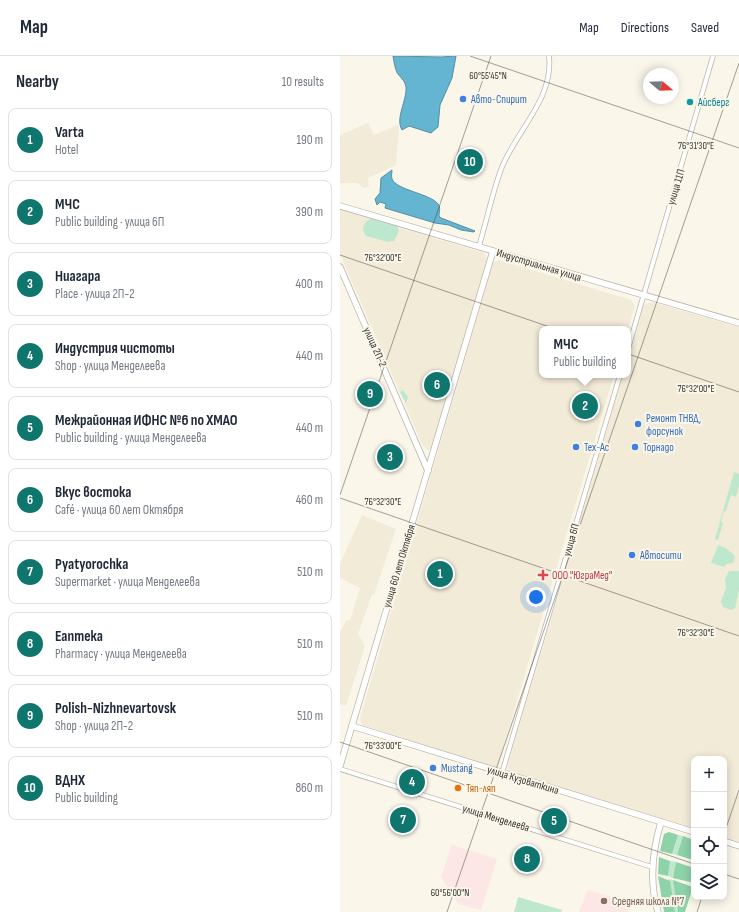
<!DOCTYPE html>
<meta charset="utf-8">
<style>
:root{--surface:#fff;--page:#f6f6f7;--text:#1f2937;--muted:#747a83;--line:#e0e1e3;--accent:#0f766e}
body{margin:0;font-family:"Sofia Sans Condensed",sans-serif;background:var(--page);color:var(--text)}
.controls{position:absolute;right:12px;bottom:12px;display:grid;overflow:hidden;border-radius:8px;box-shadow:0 2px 10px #0003}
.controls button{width:36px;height:36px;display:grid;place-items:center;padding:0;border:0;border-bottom:1px solid var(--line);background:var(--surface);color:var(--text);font:20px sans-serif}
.compass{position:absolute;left:303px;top:12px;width:36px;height:36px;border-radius:50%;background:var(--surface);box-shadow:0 2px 10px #0003;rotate:109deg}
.you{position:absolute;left:196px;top:541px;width:14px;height:14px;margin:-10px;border:3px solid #fff;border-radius:50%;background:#1a73e8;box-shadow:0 0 0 6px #1a73e833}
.badge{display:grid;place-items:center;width:26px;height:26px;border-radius:50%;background:var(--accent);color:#fff;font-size:13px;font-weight:700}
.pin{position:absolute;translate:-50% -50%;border:2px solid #fff;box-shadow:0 1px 4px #0006}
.popup{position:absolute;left:199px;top:270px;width:92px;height:52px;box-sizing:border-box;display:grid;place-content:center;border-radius:8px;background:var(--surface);filter:drop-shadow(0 1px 3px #0005);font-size:13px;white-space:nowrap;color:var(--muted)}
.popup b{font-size:15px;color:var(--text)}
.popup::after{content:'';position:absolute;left:50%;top:100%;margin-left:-8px;border:8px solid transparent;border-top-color:var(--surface)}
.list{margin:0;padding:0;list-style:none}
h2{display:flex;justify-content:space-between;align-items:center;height:52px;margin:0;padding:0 16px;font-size:17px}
h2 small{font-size:13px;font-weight:400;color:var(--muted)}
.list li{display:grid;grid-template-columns:26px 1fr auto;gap:12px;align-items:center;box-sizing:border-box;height:64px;margin:0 8px 8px;padding:0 8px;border:1px solid var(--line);border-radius:8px}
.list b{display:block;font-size:15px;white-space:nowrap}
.list p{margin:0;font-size:13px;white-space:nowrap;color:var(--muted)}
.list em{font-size:13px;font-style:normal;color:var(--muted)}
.icon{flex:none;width:22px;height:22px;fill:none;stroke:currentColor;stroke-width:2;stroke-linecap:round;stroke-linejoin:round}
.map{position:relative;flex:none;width:399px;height:856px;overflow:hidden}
header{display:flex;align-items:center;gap:24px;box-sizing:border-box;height:56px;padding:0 20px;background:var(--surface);border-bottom:1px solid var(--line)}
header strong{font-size:19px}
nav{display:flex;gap:22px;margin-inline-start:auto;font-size:14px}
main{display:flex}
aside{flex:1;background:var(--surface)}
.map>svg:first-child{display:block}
.built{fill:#f2ebd8}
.education{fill:#fce6e6}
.green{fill:#bee8cd}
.forest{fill:#8ed2a9}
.water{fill:#63b5d1;stroke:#568fa1}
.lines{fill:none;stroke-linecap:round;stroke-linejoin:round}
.minor-casing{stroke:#bbb6ab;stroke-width:5.5}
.secondary-casing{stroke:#bbb6ab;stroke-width:7}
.minor{stroke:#fff;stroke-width:4}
.secondary{stroke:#fff;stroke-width:5.5}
.ticks{fill:none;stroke:#383632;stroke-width:1;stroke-opacity:0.45}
.shop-dot{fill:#3f7fe0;stroke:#faf6ea;stroke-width:1.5}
.culture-dot{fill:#0f9aa8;stroke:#faf6ea;stroke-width:1.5}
.health-dot{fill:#e0444e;stroke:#faf6ea;stroke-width:1.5}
.food-dot{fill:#e8710a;stroke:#faf6ea;stroke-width:1.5}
.education-dot{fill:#8d6e63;stroke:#faf6ea;stroke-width:1.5}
.labels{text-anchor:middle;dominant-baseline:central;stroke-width:4;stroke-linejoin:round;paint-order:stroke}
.shop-label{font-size:11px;fill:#366cbe;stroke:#faf6ea;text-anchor:start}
.culture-label{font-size:11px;fill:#0d838f;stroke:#faf6ea;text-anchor:start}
.street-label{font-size:11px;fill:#383632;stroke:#faf6ea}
.health-label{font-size:11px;fill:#be3a42;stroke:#faf6ea;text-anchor:start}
.food-label{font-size:11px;fill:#c56008;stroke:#faf6ea;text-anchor:start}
.education-label{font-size:11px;fill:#785e54;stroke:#faf6ea;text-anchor:start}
.ticks-label{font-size:10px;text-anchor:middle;fill:#383632;stroke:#faf6ea;stroke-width:4;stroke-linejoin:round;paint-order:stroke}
</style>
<header>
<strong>Map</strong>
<nav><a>Map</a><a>Directions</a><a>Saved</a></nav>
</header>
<main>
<aside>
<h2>Nearby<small>10 results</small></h2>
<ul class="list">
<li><span class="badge">1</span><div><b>Varta</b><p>Hotel</p></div><em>190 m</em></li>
<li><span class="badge">2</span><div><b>МЧС</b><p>Public building · улица 6П</p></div><em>390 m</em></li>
<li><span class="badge">3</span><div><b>Ниагара</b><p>Place · улица 2П-2</p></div><em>400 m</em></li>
<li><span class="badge">4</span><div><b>Индустрия чистоты</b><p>Shop · улица Менделеева</p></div><em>440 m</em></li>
<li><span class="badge">5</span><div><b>Межрайонная ИФНС №6 по ХМАО</b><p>Public building · улица Менделеева</p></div><em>440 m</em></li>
<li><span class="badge">6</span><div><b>Вкус востока</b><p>Café · улица 60 лет Октября</p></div><em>460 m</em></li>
<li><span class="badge">7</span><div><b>Pyatyorochka</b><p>Supermarket · улица Менделеева</p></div><em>510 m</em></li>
<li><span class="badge">8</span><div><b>Еаптека</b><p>Pharmacy · улица Менделеева</p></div><em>510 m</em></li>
<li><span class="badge">9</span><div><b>Polish-Nizhnevartovsk</b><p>Shop · улица 2П-2</p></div><em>510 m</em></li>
<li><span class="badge">10</span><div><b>ВДНХ</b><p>Public building</p></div><em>860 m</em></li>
</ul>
</aside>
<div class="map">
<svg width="399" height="856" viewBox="0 0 399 856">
<rect width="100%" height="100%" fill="#faf6ea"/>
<g class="built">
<polygon points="28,67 34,79 58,69 59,73 56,109 28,122 29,130 24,132 17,127 0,127 0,79"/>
<polygon points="0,154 144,197 148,203 91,393 88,394 83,390 0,198"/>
<polygon points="159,204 291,244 295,250 288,273 202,273 202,319 274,319 157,712 22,669 20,662 153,207"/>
<polygon points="312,246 399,271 399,786 384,781 384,703 354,703 354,772 171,717 168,714 168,708 283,319 288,319 288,303 303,251 306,248"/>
<polygon points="22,459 56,473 34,539 32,538 18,578 25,590 6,650 0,648 0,576 6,565 10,564 20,532 0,522 0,508"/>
</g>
<g class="education">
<polygon points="112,789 157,803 141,854 118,848 101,821"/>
<polygon points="248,834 291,847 289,856 239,856"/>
</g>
<g class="green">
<path d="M31,163L57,170L59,175L54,185L48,186L26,180C21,174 23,165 31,163Z"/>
<polygon points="63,334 68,341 66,347 60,336"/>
<polygon points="394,416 399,418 399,430 396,441 391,439 386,455 384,455 381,466 383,467 378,484 375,483"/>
<polygon points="378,489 386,492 395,500 393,507 387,508 384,511 371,507"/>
<polygon points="389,515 399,515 399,534 395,552 391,554 383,551 381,546 386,532 385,523"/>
<polygon points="338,779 343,780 337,799 332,798"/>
<polygon points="330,805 336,806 333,822 328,820"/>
<polygon points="328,823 333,824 334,827 338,856 335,856"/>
<polygon points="178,841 222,854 221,856 174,856"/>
</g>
<g class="forest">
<polygon points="329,776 338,779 332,798 320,795 324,778"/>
<polygon points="343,780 354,784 353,804 337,799"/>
<polygon points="319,801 330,805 328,820 318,818"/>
<polygon points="336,806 354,812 354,827 333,822"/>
<polygon points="318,820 330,825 335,856 324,856"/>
<polygon points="333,824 353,831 345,856 338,856"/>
</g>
<g class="water">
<path d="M53,0L101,1L116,0L112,22L100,49L98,71L91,77L69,70L62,74C55,62 67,45 66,31C65,25 62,23 58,18C55,14 54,5 53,0Z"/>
<path d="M52,114C52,116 51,120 52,123C56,134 91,138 98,148C101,152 99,156 99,160L101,162L135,175L134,176L121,174L109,169L95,167L45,152L46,148L40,146L37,149L35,143L40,137L41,122Z"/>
</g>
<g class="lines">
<g class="minor-casing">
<g id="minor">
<path d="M139,190C147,164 152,137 162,111C177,74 214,42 209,0"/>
<polyline points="288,293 373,0"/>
<polyline points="0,713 312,811"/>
<polyline points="162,717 280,319"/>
</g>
</g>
<g class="secondary-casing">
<g id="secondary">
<polyline points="0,150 399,267"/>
<polyline points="0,211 88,415"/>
<polyline points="12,670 354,776"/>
<polyline points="0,710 153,195"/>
<polyline points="384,785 399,790"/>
<path d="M318,856C309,826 312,796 321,766"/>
</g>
</g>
<use href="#minor" class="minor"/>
<use href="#secondary" class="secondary"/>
</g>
<path class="ticks" d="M130,0L399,92M0,199L399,336M0,439L151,0M0,442L399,580M0,686L354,808M384,778L399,734M384,818L399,823M107,856L399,7M357,856L362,841"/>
<g class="shop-dot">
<circle cx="123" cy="43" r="4"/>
<circle cx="298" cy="368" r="4"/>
<circle cx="236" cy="391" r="4"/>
<circle cx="295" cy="391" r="4"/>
<circle cx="292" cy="499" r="4"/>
<circle cx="93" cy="712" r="4"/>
</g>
<circle class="culture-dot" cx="350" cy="46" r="4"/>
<path class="health-dot" d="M201 513h4v4h4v4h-4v4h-4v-4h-4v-4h4z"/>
<circle class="food-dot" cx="118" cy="732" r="4"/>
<circle class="education-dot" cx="264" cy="845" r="4"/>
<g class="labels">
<g class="shop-label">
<text x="131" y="43">Авто-Спирит</text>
<text x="306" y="362">Ремонт ТНВД,<tspan x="306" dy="13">форсунок</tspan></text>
<text x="244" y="391">Тех-Ас</text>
<text x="303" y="391">Торнадо</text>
<text x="300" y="499">Автосити</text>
<text x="101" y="712">Mustang</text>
</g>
<g class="culture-label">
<text x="358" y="46">Айсберг</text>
</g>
<g class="street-label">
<text transform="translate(336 131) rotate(-73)">улица 11П</text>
<text transform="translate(199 209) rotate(17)">Индустриальная улица</text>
<text transform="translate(35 291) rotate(66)">улица 2П-2</text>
<text transform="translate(231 484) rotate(-74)">улица 6П</text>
<text transform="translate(59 510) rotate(-73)">улица 60 лет Октября</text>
<text transform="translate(183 724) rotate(17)">улица Кузоваткина</text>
<text transform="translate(156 762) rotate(17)">улица Менделеева</text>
</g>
<g class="health-label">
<text x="212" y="519">ООО "ЮграМед"</text>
</g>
<g class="food-label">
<text x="126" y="732">Тяп-ляп</text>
</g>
<g class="education-label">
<text x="272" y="845">Средняя школа №7</text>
</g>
</g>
<g class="ticks-label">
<text x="148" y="23">60°55'45"N</text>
<text x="356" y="93">76°31'30"E</text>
<text x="43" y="205">76°32'00"E</text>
<text x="356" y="336">76°32'00"E</text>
<text x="43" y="449">76°32'30"E</text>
<text x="356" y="580">76°32'30"E</text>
<text x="43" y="693">76°33'00"E</text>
<text x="110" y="840">60°56'00"N</text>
</g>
</svg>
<div class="controls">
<button>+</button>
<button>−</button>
<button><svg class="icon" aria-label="locate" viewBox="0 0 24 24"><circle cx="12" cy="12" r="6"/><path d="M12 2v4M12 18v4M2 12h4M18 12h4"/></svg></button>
<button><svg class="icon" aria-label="layers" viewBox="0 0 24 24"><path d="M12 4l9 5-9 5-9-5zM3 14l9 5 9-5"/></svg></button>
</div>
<svg class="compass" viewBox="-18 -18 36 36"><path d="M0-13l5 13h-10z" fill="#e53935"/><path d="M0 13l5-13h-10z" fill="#747a83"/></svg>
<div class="you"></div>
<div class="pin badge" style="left:100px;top:518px">1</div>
<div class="pin badge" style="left:245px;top:350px">2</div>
<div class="popup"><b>МЧС</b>Public building</div>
<div class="pin badge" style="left:50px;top:401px">3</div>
<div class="pin badge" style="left:72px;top:726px">4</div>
<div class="pin badge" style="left:214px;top:765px">5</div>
<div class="pin badge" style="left:97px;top:329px">6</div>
<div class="pin badge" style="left:63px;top:764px">7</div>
<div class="pin badge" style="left:187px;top:803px">8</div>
<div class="pin badge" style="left:30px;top:338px">9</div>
<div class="pin badge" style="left:130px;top:106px">10</div>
</div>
</main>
